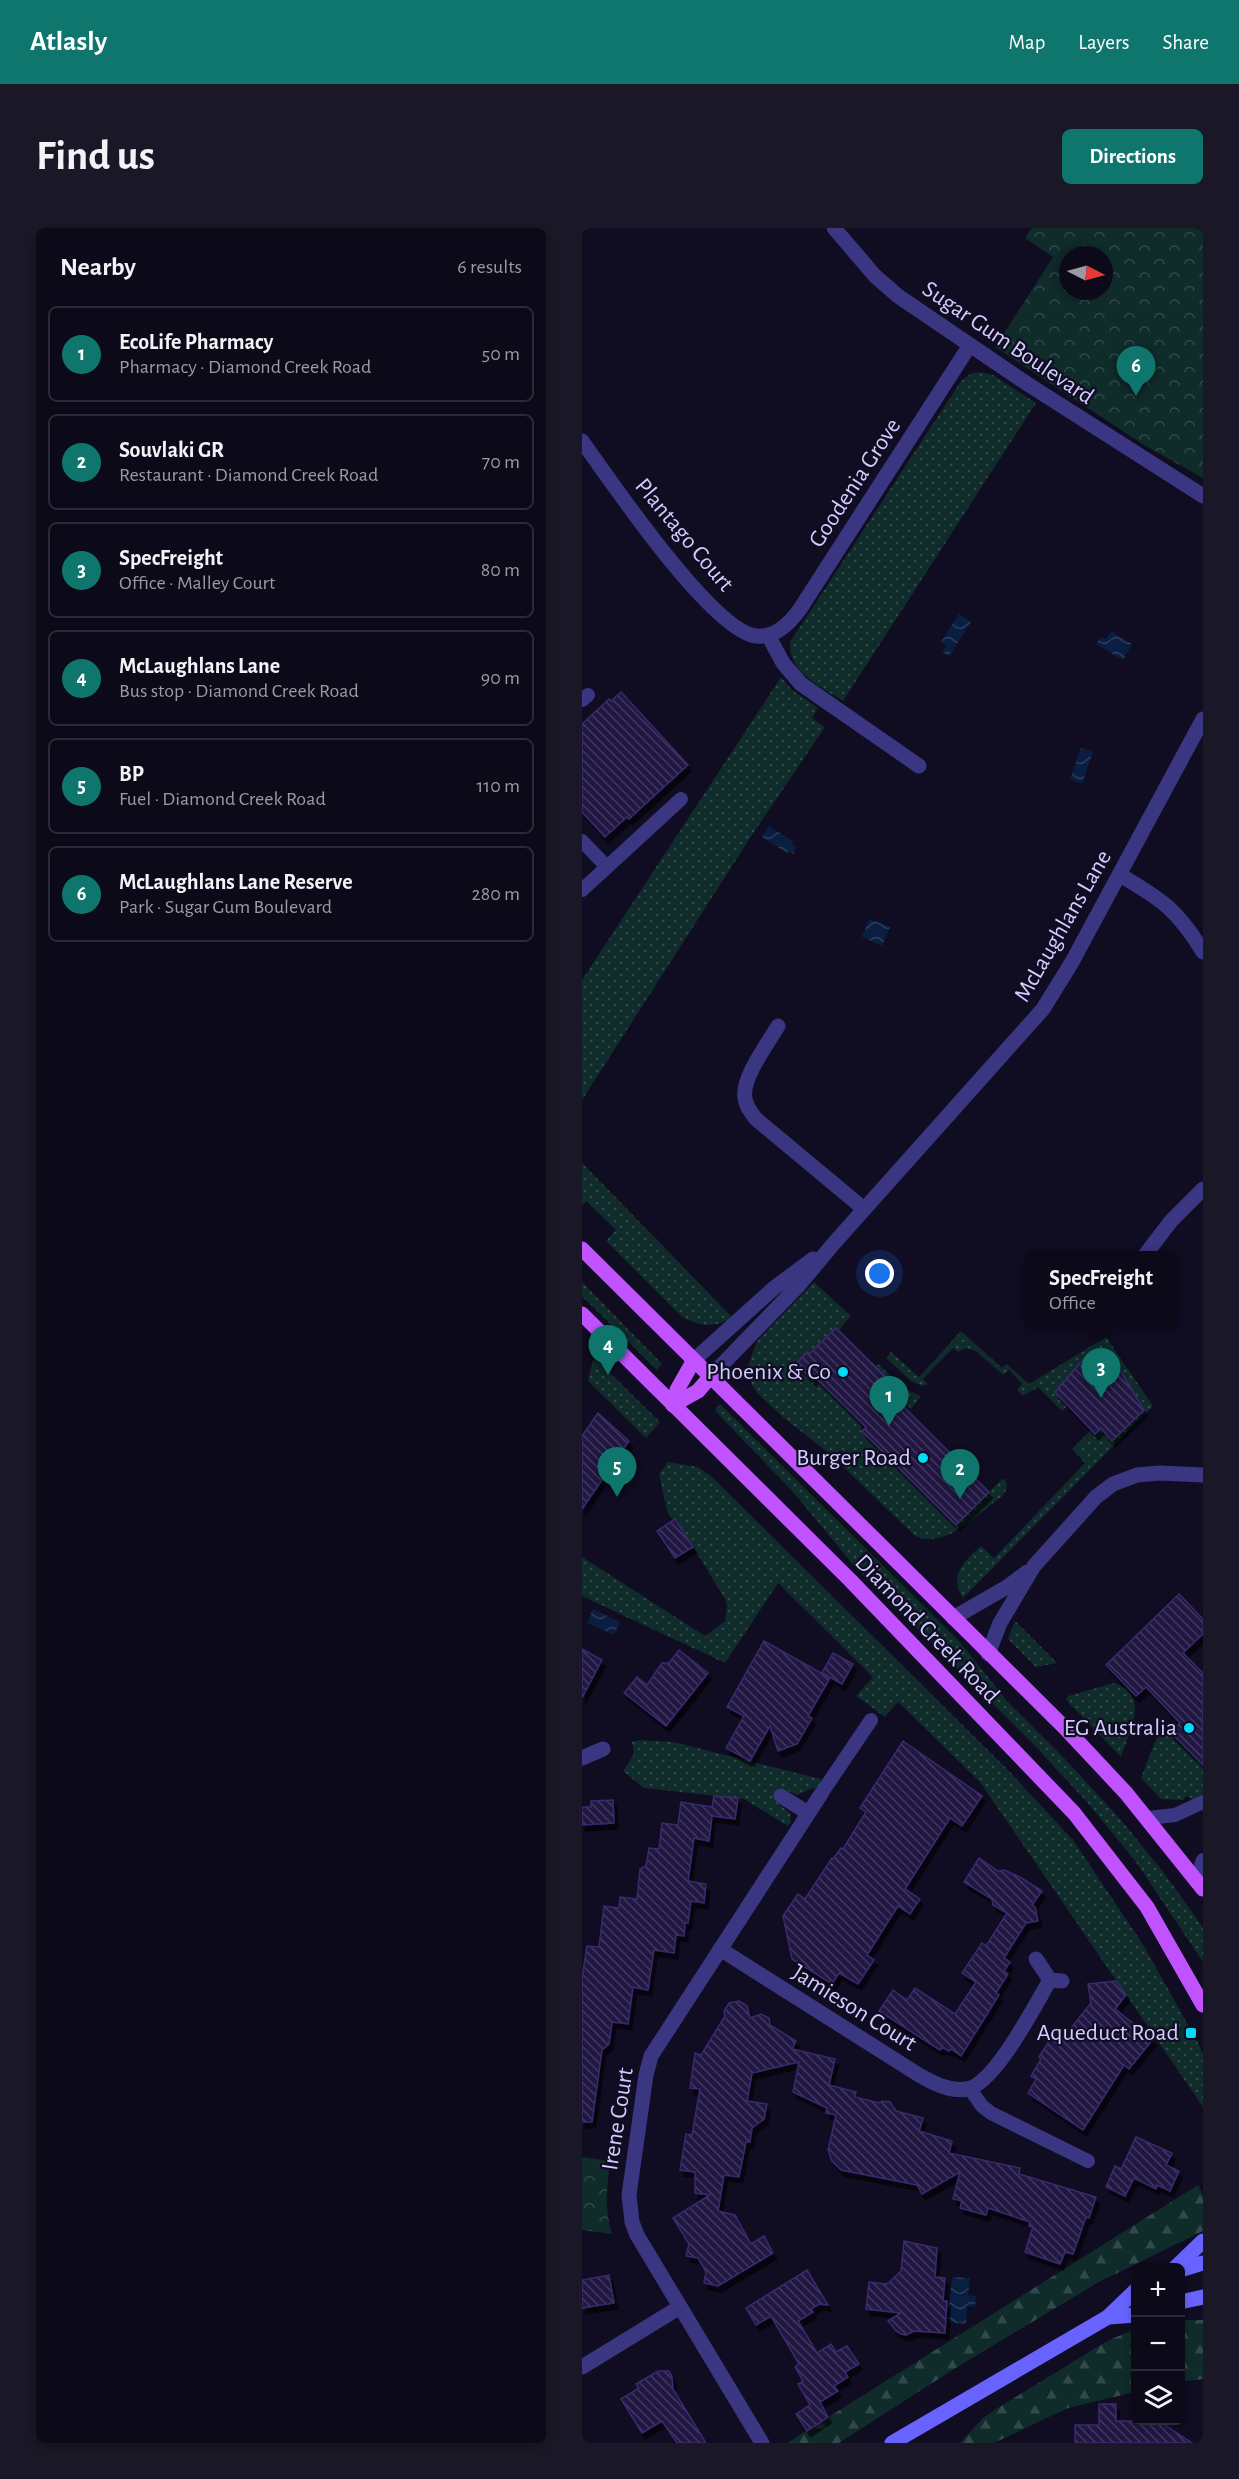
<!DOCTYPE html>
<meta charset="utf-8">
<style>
:root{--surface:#0c0919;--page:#1a1726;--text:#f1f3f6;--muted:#9a9aa2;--line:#2c2a38;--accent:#0f766e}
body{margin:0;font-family:"Alegreya Sans",sans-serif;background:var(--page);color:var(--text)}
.controls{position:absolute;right:18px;bottom:18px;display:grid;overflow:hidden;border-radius:9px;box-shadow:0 3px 9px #0003}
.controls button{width:54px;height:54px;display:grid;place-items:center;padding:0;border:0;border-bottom:2px solid var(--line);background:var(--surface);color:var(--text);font:30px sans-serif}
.compass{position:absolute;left:477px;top:18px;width:54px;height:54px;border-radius:50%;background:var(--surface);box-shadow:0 3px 9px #0003;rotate:96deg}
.you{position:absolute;left:298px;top:1046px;width:21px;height:21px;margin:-15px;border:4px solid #fff;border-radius:50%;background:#1a73e8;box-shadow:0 0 0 9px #1a73e833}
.badge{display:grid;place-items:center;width:39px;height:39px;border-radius:50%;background:var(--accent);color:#fff;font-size:20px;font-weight:700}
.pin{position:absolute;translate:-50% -50px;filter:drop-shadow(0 2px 3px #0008)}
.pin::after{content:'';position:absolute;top:32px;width:21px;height:18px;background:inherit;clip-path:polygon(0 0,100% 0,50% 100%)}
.popup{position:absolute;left:444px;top:1023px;width:150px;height:78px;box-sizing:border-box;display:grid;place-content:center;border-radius:9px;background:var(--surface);filter:drop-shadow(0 2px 4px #0005);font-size:20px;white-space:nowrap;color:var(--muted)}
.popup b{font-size:22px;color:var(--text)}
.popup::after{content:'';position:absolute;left:50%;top:100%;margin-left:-12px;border:12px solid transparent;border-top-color:var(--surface)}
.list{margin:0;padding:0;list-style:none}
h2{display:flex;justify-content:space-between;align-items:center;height:78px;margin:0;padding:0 24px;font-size:26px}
h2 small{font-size:20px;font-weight:400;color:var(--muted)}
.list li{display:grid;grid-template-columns:39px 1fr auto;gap:18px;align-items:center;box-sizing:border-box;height:96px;margin:0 12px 12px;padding:0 12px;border:2px solid var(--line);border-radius:9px}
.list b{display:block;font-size:22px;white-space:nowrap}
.list p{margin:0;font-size:20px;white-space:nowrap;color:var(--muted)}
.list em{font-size:20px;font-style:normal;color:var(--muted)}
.icon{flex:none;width:33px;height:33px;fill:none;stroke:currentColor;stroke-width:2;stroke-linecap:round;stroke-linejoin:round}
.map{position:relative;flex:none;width:621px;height:2215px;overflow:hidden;border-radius:9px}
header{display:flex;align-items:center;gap:36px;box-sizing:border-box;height:84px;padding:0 30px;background:var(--accent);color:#fff}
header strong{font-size:28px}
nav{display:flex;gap:33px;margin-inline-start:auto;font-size:21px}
.intro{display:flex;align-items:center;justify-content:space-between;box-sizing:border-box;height:144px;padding:0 36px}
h1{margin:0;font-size:42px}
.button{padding:15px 27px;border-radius:9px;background:var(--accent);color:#fff;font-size:21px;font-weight:700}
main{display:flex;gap:36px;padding:0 36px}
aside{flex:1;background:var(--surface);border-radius:9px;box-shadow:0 3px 9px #0003}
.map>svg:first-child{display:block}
.grass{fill:url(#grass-dots)}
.forest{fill:url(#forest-firs)}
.park{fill:url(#park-crowns);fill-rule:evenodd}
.water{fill:url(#water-waves)}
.building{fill:url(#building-back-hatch);stroke:#382a6e;stroke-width:1.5;filter:url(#shadow)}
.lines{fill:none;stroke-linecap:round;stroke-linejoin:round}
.service{stroke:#3a3681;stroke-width:14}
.minor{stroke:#3a3681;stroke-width:15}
.secondary{stroke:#6863ff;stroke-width:15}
.primary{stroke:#c053ff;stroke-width:15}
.poi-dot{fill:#00dcf7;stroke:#100c21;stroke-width:2}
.labels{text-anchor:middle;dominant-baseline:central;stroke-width:4.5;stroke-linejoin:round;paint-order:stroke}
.street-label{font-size:24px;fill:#d2ccff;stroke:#100c21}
.poi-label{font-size:24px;fill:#d2ccff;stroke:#100c21;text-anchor:end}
</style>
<header>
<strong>Atlasly</strong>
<nav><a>Map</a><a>Layers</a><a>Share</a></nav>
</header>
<div class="intro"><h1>Find us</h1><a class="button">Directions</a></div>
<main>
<aside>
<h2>Nearby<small>6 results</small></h2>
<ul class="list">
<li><span class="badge">1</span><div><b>EcoLife Pharmacy</b><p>Pharmacy · Diamond Creek Road</p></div><em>50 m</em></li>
<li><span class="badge">2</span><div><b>Souvlaki GR</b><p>Restaurant · Diamond Creek Road</p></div><em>70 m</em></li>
<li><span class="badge">3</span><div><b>SpecFreight</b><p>Office · Malley Court</p></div><em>80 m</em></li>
<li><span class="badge">4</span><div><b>McLaughlans Lane</b><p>Bus stop · Diamond Creek Road</p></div><em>90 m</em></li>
<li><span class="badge">5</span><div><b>BP</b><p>Fuel · Diamond Creek Road</p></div><em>110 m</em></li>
<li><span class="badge">6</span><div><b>McLaughlans Lane Reserve</b><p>Park · Sugar Gum Boulevard</p></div><em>280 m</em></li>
</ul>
</aside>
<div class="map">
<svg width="621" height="2215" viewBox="0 0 621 2215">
<defs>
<pattern id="grass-dots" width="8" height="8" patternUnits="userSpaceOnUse" patternTransform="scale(1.5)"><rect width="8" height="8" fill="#0f2b2a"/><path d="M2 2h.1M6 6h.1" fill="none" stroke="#31494a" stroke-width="1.8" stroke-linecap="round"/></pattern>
<pattern id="forest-firs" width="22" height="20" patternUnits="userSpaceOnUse" patternTransform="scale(1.5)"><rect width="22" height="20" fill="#0f2b2a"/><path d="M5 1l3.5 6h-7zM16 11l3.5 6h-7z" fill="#31494a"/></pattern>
<pattern id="park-crowns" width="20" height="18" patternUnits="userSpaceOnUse" patternTransform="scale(1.5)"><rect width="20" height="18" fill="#0f2b2a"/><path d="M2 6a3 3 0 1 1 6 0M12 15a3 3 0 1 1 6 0" fill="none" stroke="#31494a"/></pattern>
<pattern id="water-waves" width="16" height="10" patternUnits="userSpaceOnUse" patternTransform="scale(1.5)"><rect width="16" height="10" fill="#0a1e42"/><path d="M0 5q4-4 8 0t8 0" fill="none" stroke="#2d3e5e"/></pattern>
<pattern id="building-back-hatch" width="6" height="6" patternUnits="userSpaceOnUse" patternTransform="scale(1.5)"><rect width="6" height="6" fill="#211842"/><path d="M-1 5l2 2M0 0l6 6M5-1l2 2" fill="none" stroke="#40385e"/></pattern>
<filter id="shadow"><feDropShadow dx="3.5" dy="6" stdDeviation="0" flood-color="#0009"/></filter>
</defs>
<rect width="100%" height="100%" fill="#100c21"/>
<g class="grass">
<path d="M398,144L411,147L454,175L261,473C238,458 206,445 208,414L379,153L390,145Z"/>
<polygon points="199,449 209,461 236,480 230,490 243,499 168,610 0,872 0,752"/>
<path d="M0,935L150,1089C134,1101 115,1098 99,1088L24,1013L34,1002L4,973L0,977Z"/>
<polygon points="0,1054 80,1136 75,1142 0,1068"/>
<path d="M232,1054L269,1088L257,1102L254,1100L214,1136L230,1152L233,1149L308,1153L294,1139L296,1136L323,1161L339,1168L329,1181L313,1166L278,1201L374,1297L420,1251L423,1252C427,1259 424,1264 419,1269C395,1286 364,1322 333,1308L248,1226L202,1190L177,1167L170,1157L166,1138L175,1113Z"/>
<path d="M379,1103L420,1140L425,1136L447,1156L524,1109L571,1178L381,1370C366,1348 383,1332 399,1318L412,1330L503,1235L490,1221L509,1202L486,1177L480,1183L456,1159L441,1168L435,1162L440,1156L427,1142L421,1147L394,1123L383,1120L376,1124L371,1120L341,1151L346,1156L340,1158L329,1153L304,1130L309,1124L337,1149Z"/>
<polygon points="11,1132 16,1133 78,1194 64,1210 6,1153"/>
<polygon points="138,1176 377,1413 426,1474 482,1530 539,1592 582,1645 618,1695 621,1700 621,1734 554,1634 505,1574 454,1519 273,1339 212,1265 137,1187 133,1182"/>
<polygon points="86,1234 116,1239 130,1249 425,1541 491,1612 562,1718 616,1815 621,1826 621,1879 398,1554 316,1474 303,1489 274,1468 291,1449 196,1355 143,1435 0,1368 0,1329 123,1408 143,1393 145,1379 143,1371 94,1291 91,1292 85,1283 77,1246"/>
<polygon points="433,1393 475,1435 454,1439 426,1411"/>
<path d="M532,1455C569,1468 548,1502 539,1529L484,1472L486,1468Z"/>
<polygon points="581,1500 613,1532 621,1524 621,1566 614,1573 605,1568 601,1572 579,1571 559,1550 572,1516"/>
<polygon points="57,1512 92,1514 239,1551 239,1554 234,1561 231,1560 215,1567 200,1560 192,1572 208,1585 209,1594 206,1598 162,1571 62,1560 41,1543 52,1526 50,1514"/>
</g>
<g class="forest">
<polygon points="616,1957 621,1967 621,2003 517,2054 372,2141 257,2215 205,2215"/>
<polygon points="599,2092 621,2092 621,2151 599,2154"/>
<polygon points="553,2101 553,2164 486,2180 412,2215 378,2215 401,2190 414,2181 525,2113"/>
</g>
<g class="park">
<path d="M450,0H621V250L562,217L413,119L471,29L443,10ZM486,27H522V63H486Z"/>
<path d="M0,1929L28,1933C25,1959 22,1981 30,2006L0,2002Z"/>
</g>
<g class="water">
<polygon points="377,386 389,394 367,428 360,424 364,418 359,414"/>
<polygon points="529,403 550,416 541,432 514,416 519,409 524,411"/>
<polygon points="499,520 511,524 500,556 488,551"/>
<polygon points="187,598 212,614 210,616 215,619 211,626 207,623 205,625 180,609"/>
<polygon points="287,691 308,699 300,718 280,709"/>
<polygon points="11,1381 38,1394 32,1407 5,1395"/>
<polygon points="370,2049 388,2050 386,2067 394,2068 393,2079 385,2078 384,2096 366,2094"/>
</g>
<g class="building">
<polygon points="39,464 106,537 47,591 45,589 23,609 0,584 0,496 27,471 29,473"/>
<polygon points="254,1100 308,1153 302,1159 407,1264 374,1297 280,1203 284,1199 233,1149 231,1152 214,1136 225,1124 227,1126"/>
<polygon points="528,1125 562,1182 530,1213 519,1200 513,1206 473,1164 505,1127 514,1135"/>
<polygon points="16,1185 47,1213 0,1281 0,1208"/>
<polygon points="93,1291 111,1319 93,1330 75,1303"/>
<polygon points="597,1366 621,1391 621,1406 601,1425 621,1445 621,1537 589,1505 598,1495 564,1459 554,1468 524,1437"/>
<polygon points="182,1413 248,1450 226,1488 230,1490 215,1516 196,1523 188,1498 168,1533 144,1520 162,1488 145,1479"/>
<polygon points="0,1421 20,1432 0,1470"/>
<polygon points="97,1422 126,1445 84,1498 42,1465 55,1449 65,1457 80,1435 87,1435"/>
<polygon points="251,1425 271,1436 260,1456 240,1445"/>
<polygon points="321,1513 400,1568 380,1598 368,1590 323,1661 338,1671 328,1686 316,1678 285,1727 292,1732 276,1756 257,1745 250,1756 210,1731 201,1688 216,1666 223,1671 250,1630 251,1631 259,1620 261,1621 284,1584 278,1580"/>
<polygon points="132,1568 156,1570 153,1591 130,1588 127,1613 112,1610 106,1653 124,1656 122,1675 109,1673 106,1695 103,1695 102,1708 94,1707 92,1725 72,1722 66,1762 51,1759 46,1796 30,1794 27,1816 20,1822 10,1894 0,1894 0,1750 5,1718 17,1719 22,1678 37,1680 38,1669 55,1671 58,1641 64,1638 67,1620 77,1621 80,1595 96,1597 99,1574 130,1579"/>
<polygon points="31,1572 32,1595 0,1597 0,1579 9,1579 9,1573"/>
<polygon points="397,1630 416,1643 422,1642 438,1649 460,1663 450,1677 453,1679 456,1693 444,1695 422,1730 428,1734 422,1743 426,1746 414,1765 417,1767 379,1828 369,1821 367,1823 360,1819 358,1822 297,1783 311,1762 325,1772 333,1760 373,1786 394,1754 380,1745 400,1715 404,1718 425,1685 411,1677 410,1671 382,1654"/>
<polygon points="534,1753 544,1767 533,1781 571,1811 547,1841 542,1837 501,1902 446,1865 454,1851 449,1848 459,1831 457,1829 469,1810 477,1815 509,1775 506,1756"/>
<polygon points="157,1773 165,1778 168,1790 179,1786 187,1790 188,1797 214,1813 210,1821 253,1831 247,1857 274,1864 273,1869 297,1875 300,1873 308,1874 314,1883 341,1890 337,1903 370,1913 367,1925 438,1940 437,1946 514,1969 507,1990 504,1989 491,2026 483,2024 478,2036 443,2024 451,1999 447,1998 448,1994 406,1980 404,1987 378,1980 380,1973 371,1971 378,1944 340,1966 335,1957 259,1942 250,1933 246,1922 254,1887 244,1885 245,1880 211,1864 217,1834 170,1845 165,1873 185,1876 182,1891 170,1900 168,1914 164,1914 157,1949 142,1947 136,1983 153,1987 169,2016 182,2008 191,2025 136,2058 122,2055 124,2044 116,2030 104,2028 107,2016 91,1990 128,1967 113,1965 113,1944 98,1942 104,1906 110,1907 118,1861 108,1860 113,1825 119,1827 143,1788 142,1783 147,1775"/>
<polygon points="554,1909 590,1925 584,1937 597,1943 588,1963 575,1957 574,1961 552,1950 543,1968 524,1959 533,1938 539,1941"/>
<polygon points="322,2013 355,2020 353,2049 363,2050 361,2073 365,2073 363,2105 332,2103 324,2107 319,2106 314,2103 306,2093 319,2085 284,2081 287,2054 305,2056 319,2043"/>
<polygon points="225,2042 246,2077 237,2076 229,2081 231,2084 216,2093 235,2125 249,2116 254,2124 265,2118 277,2136 263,2144 266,2149 252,2158 256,2163 238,2174 246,2189 225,2203 214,2186 228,2177 216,2156 221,2153 213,2139 217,2136 189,2088 174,2097 164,2080"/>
<polygon points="27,2047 32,2075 0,2080 0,2052"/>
<polygon points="76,2143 87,2143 90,2149 91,2161 124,2215 95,2215 80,2193 60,2205 39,2171 57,2160 54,2156"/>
<polygon points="517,2176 534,2176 534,2193 577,2193 610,2215 493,2215 493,2197 517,2197"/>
</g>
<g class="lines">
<g class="service">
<polyline points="0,472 6,467"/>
<polyline points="0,613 25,639"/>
<polyline points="0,662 99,571"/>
<polyline points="239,1566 289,1492"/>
<polyline points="566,1590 593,1587 621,1574"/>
<polyline points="614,1651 621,1632"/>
<polyline points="388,1861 400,1878 409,1885 506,1933"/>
</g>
<g class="minor">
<polyline points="252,0 293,48 316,68 444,155 621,268"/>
<path d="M0,213C28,252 130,403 174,408C193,410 208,395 218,381L388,117"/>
<polyline points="186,407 201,435 219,456 337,538"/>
<path d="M538,647C579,671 596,682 621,724"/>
<path d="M196,798C186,815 159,851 163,870C164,879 169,884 174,891L282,981"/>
<polyline points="563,1027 589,993 621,961"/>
<polyline points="112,1132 192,1060 231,1031"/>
<polyline points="129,1148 217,1057 253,1014 461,781 490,734 621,491"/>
<polyline points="371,1390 425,1359 445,1344"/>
<polyline points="406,1426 418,1395 452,1338 514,1269 531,1256 555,1247 578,1245 621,1247"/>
<polyline points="0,1530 21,1521"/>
<polyline points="199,1568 226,1585"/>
<path d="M138,1721L337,1847C351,1855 368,1864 385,1861C413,1856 453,1777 468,1752"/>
<polyline points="454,1731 468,1752 480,1753"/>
<polyline points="0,2139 98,2079"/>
<polyline points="180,2215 55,2007 50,1994 47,1967 64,1847 69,1828 239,1566"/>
</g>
<g class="secondary">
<polyline points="593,2040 621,2013"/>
<polyline points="598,2042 621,2035"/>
<polyline points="598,2074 621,2069"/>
<polyline points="526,2089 554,2087"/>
<polyline points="310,2215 526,2089 554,2062"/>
</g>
<g class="primary">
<polyline points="0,1021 485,1502 544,1565 621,1661"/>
<polyline points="0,1086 269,1353 492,1585 565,1679 621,1777"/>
<polyline points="91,1177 95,1162 112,1132"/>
<polyline points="91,1177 116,1163 129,1148"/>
</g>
</g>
<g class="poi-dot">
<circle cx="261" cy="1144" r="6"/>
<circle cx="341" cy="1230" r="6"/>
<circle cx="607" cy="1500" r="6"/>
<rect x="603" y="1799" width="12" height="12" rx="3"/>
</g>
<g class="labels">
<g class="street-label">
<text transform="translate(426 115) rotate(34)">Sugar Gum Boulevard</text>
<text transform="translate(273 255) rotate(-57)">Goodenia Grove</text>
<text transform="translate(102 307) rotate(50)">Plantago Court</text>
<text transform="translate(481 698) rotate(-60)">McLaughlans Lane</text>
<text transform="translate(345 1401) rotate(46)">Diamond Creek Road</text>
<text transform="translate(272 1780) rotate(32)">Jamieson Court</text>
<text transform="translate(36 1891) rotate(-81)">Irene Court</text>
</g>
<g class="poi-label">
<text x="249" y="1144">Phoenix &amp; Co</text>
<text x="329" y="1230">Burger Road</text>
<text x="595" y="1500">EG Australia</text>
<text x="597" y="1805">Aqueduct Road</text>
</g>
</g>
</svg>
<div class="controls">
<button>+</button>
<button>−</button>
<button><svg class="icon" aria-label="layers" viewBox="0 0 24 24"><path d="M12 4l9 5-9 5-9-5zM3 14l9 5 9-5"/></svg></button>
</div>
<svg class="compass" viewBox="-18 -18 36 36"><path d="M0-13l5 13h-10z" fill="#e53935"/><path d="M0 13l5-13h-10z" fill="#9a9aa2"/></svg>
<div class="you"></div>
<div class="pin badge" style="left:307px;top:1198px">1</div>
<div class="pin badge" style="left:378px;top:1271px">2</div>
<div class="pin badge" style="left:519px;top:1170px">3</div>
<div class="popup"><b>SpecFreight</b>Office</div>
<div class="pin badge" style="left:26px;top:1147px">4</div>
<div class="pin badge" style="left:35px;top:1269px">5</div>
<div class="pin badge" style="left:554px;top:168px">6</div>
</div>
</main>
